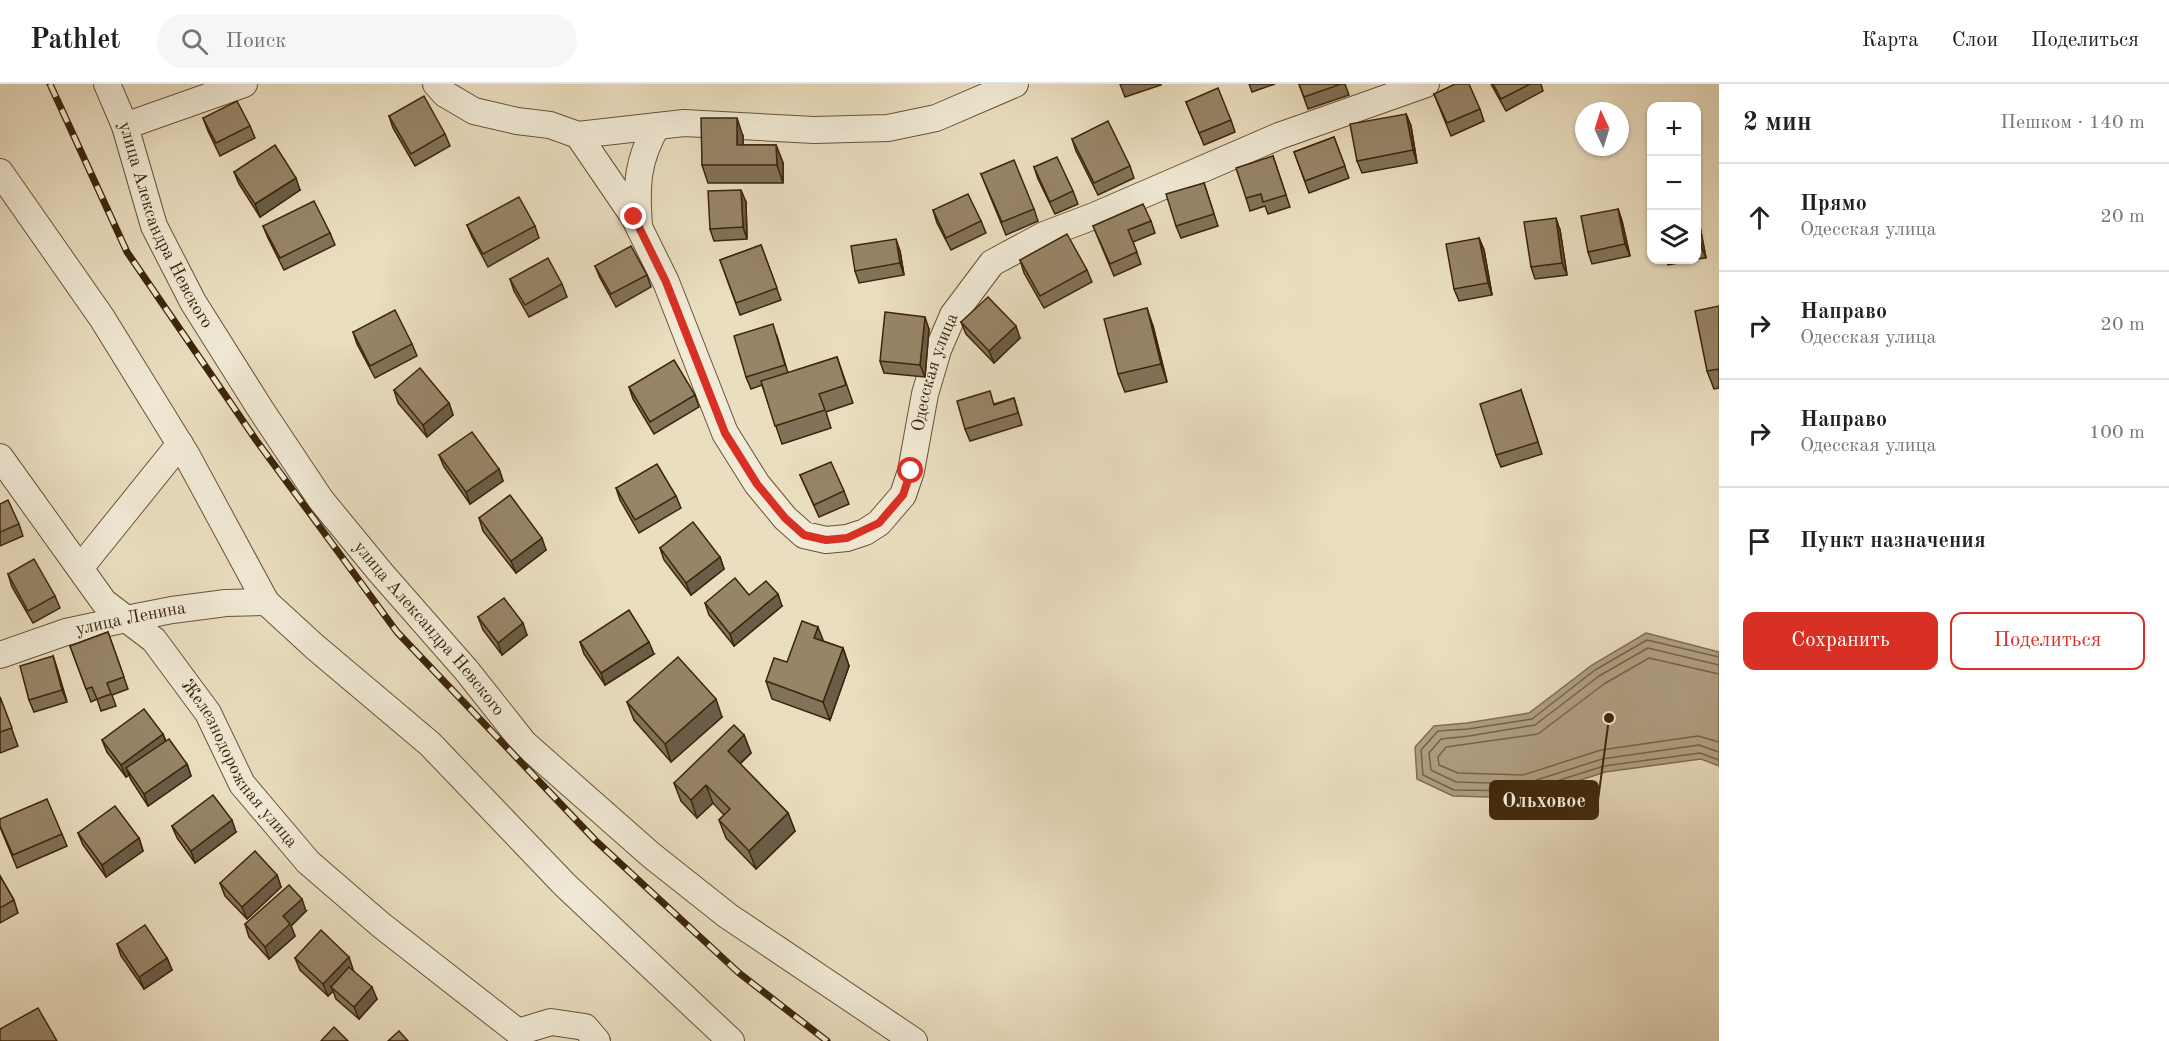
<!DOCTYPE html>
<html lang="ru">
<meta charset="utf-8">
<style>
:root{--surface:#fff;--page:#f6f6f6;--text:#202124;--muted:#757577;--line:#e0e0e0;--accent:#d93025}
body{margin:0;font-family:"Old Standard TT",serif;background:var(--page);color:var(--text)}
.controls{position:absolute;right:18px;top:18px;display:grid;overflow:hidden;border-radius:12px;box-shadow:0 2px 4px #0004}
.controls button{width:54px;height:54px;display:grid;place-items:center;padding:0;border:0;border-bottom:2px solid var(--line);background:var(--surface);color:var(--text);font:30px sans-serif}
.compass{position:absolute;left:1575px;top:18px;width:54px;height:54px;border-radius:50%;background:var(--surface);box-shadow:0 2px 4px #0004;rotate:356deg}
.stop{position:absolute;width:18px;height:18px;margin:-14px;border:4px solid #d93025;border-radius:50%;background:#fff}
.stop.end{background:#d93025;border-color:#fff;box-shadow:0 2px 6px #0008}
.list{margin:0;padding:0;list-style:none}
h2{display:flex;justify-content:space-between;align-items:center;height:78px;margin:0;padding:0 24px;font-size:26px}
h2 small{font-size:20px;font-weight:400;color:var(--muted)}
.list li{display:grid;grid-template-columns:39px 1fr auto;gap:18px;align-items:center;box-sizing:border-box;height:108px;padding:0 24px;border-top:2px solid var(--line)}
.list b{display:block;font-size:22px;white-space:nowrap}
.list p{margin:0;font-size:20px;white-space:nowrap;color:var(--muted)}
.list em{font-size:20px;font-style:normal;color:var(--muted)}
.actions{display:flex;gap:12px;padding:18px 24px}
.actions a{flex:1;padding:14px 0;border:2px solid var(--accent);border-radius:12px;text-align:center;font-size:21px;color:var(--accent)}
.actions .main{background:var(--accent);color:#fff}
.icon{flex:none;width:33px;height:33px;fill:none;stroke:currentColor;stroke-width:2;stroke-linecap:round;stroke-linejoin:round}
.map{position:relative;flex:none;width:1719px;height:957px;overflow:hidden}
header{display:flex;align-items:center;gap:36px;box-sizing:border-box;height:84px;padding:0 30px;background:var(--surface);border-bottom:2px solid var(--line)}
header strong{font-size:28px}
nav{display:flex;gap:33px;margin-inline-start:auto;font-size:21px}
.search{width:420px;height:54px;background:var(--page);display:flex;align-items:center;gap:15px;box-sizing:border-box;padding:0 21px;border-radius:33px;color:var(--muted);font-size:22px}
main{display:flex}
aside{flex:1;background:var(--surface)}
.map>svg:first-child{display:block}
.water{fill:#af9f82;stroke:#816e52;stroke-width:1.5}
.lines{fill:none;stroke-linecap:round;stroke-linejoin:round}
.shore{stroke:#766246;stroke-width:1.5}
.minor-casing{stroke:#685337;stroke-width:28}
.minor{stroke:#f1ead6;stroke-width:26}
.rail-casing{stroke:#3d2509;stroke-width:7}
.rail{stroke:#f1ead6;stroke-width:4.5;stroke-dasharray:14;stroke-linecap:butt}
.wall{fill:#827259;stroke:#3d2509;stroke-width:1.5}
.shaded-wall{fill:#6a5d49;stroke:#3d2509;stroke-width:1.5}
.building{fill:#978568;stroke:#3d2509;stroke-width:1.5}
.route{stroke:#d93025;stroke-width:8}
.labels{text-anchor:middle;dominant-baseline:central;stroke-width:4.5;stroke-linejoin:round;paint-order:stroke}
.street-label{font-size:18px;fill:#3d2509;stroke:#f1ead6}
.leader{fill:none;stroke:#3d2509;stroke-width:2}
.callout-dot{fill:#3d2509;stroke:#f1ead6;stroke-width:2}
.callout{fill:#3d2509;stroke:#3d2509;stroke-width:2}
.callout-label{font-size:20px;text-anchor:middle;font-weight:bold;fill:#fff}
</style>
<header>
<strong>Pathlet</strong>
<div class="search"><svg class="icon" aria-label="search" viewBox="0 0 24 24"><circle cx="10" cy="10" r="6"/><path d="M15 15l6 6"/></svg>Поиск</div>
<nav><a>Карта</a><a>Слои</a><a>Поделиться</a></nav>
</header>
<main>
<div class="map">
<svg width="1719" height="957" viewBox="0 0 1719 957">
<rect width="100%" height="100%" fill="#eadec0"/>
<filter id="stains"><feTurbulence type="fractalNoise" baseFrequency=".00333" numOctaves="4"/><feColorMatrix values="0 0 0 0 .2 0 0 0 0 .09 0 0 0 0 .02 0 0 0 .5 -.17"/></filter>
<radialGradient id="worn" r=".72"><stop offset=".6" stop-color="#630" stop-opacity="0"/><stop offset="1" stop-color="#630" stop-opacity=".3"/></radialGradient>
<polygon class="water" points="1646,549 1719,568 1719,682 1701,675 1605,688 1526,714 1453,712 1417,695 1415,663 1434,642 1467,639 1529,629 1592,581"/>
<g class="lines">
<g class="shore">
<polyline points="1719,573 1647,556 1595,586 1532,635 1468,645 1438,647 1421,666 1423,691 1454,706 1525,707 1604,682 1700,669 1719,676"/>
<polyline points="1719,581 1648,564 1599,592 1535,641 1469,652 1441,655 1429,669 1431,686 1456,698 1524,700 1602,675 1699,661 1719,668"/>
<polyline points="1719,590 1649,574 1604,600 1538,650 1446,663 1438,673 1439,681 1458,689 1523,691 1601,666 1698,652 1719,658"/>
</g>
<g class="minor-casing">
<g id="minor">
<path id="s1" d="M107,0L125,42L154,142L193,218L261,326L321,416L381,489L467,587L524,659L651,771L728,832L914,957"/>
<path id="s2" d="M436,0L445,10L474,27L517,37L550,41L578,51L634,133L666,198L725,349L757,400L785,434L804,451L826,456L847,454L865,448L879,439L903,411L911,387L925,310L938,266L953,231L992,179L1044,151L1094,132L1279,52L1426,0"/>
<polyline points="125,42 244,0"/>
<polyline points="578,51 684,39 814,46 888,44 936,34 1015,0"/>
<polyline points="0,88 102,234 186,370 266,518 315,563 430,660 565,801 731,957"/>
<path d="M639,141C636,102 637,76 657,42"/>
<path id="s3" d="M0,373L104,518L154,556L208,629L242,700L308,778L381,841L518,948"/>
<polyline points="80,484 180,360"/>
<path id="s4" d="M0,571L66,548L126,535L172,526L226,519L266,518"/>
<polyline points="518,948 551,938 585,943 597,957"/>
</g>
</g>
<use href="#minor" class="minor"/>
<g class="rail-casing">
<polyline id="rail" points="50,0 127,168 256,356 397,548 595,756 739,889 827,957"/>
</g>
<use href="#rail" class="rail"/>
</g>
<g class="wall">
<polygon points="1120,0 1161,0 1161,1 1125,13"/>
<polygon points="1249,0 1275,0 1252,8"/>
<polygon points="1299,0 1345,0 1349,11 1308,25"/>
<polygon points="1491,0 1541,0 1543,7 1506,27"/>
<polygon points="1434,10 1480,25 1484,37 1451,52"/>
<polygon points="1186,18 1231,36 1235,48 1204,61"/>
<polygon points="1406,30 1411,42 1417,79 1362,89 1357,77"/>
<polygon points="389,32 445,50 450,62 415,82 393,44"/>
<polygon points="203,34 250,42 255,54 220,72 208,47"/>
<polygon points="743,52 743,61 776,61 783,79 783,99 708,99 702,81"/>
<polygon points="1334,53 1349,94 1309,109 1294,68"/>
<polygon points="1072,55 1130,82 1134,94 1098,111 1076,67"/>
<polygon points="1273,72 1290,123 1268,130 1265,122 1250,127 1246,114"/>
<polygon points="1034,83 1073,107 1078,120 1055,130 1038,95"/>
<polygon points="234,88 300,106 260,133 239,100"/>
<polygon points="981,90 1034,125 1038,137 1006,151"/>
<polygon points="1204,99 1218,142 1181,154 1176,142"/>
<polygon points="746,118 747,155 714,157 710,145"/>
<polygon points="1696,122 1706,174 1696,175"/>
<polygon points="1618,125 1622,137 1630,172 1592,180 1588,168"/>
<polygon points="933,126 981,137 986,149 951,166 937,139"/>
<polygon points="1151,137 1155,149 1133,158 1141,180 1114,192 1093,142"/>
<polygon points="467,141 535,142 539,154 488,183 472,153"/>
<polygon points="263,142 330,149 335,161 284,186 268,154"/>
<polygon points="1560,146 1567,191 1535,195 1531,183"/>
<polygon points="1479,154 1484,166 1492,211 1459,217 1454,205"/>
<polygon points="761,161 781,216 740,231 720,176"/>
<polygon points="900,167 904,191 859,199 855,187"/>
<polygon points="1020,176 1087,186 1092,198 1044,224 1024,189"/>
<polygon points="1666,176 1696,176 1668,181"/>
<polygon points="595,182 647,191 651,203 616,223 600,194"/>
<polygon points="510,195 562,200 567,213 529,233 514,207"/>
<polygon points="1719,222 1719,304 1714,305 1707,287"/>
<polygon points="961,238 1020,254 994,279 966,250"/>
<polygon points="1153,242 1167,298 1125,308 1118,290"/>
<polygon points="929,245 925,293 884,289 880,277"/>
<polygon points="353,248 412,260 417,272 375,294 357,260"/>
<polygon points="777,252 788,289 837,273 853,319 826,328 831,344 782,360 762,301 751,305 746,293"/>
<polygon points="629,303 695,311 699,323 654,350 633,315"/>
<polygon points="394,306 449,319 453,331 427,353 398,319"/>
<polygon points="1521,306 1542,370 1501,383 1496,371"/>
<polygon points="1014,314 1022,341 970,357 965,345 994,320"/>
<polygon points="439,371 499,385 503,397 470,420 444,383"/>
<polygon points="800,391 844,407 849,420 819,433"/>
<polygon points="616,404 676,412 681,424 639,449 620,416"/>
<polygon points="0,420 19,440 23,452 0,462"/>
<polygon points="479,434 546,466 516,489 483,447"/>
<polygon points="660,464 720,473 724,485 691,511 664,476"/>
<polygon points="8,490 55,512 60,524 33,539 12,503"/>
<polygon points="749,511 782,522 734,562 709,531 705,519"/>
<polygon points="478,533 527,551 502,571 483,546"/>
<polygon points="108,548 128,605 112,611 116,622 101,627 97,615 91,618 70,562"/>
<polygon points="823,557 843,564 849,582 830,636 772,615 766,597 787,578"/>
<polygon points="580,558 654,570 605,601 584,570"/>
<polygon points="53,572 67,618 34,628 29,616"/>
<polygon points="0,613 18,662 0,669"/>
<polygon points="627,618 722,633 671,678 634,636"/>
<polygon points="163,650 166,657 187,680 191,692 148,722 131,696 129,691 126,693 107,668 102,656"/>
<polygon points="744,651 751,669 740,680 788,729 795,747 756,785 726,754 719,736 724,731 713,719 697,734 681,717 674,699"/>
<polygon points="172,742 236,748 195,779 177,754"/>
<polygon points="0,743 62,750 67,762 17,784"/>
<polygon points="78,749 139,754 143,767 106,793 83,761"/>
<polygon points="277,791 281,803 247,835 225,812 220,799"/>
<polygon points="0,792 14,816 18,829 0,839"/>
<polygon points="306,827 291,842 295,852 269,875 249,853 245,840"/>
<polygon points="117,860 167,874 172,886 144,905 121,872"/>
<polygon points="295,874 353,885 352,885 377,915 359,935 336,915 333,907 328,912 300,886"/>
</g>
<g class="shaded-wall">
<polygon points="1406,30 1411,42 1417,79 1413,66"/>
<polygon points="737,34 743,52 743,79 737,61"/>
<polygon points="776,61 783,79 783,99 777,81"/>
<polygon points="296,94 300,106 260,133 255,120"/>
<polygon points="741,106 746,118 747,155 743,143"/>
<polygon points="1696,122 1706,174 1701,162 1696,134"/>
<polygon points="1618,125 1622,137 1630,172 1625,160"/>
<polygon points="1556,134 1560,146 1567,191 1562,179"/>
<polygon points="1479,154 1484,166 1492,211 1488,199"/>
<polygon points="896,155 900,167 904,191 900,179"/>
<polygon points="1147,224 1153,242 1167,298 1161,280"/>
<polygon points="925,233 929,245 925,293 920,281"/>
<polygon points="1016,242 1020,254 994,279 989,267"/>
<polygon points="449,319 453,331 427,353 423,341"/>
<polygon points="499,385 503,397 470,420 466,408"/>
<polygon points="542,454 546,466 516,489 511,477"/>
<polygon points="720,473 724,485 691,511 686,499"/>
<polygon points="778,510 782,522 734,562 730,550"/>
<polygon points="523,539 527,551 502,571 498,559"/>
<polygon points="818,543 825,561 814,554"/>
<polygon points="649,558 654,570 605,601 601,589"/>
<polygon points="843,564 849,582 830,636 823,618"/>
<polygon points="53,572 57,584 67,618 62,606"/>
<polygon points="716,615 722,633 671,678 665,660"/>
<polygon points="163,650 167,662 126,684 129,691 126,693 121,681"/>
<polygon points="744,651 751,669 734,685 728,667"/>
<polygon points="187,680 191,692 148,722 144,710"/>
<polygon points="706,701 713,719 697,734 691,716"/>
<polygon points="788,729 795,747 756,785 749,767"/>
<polygon points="232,736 236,748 195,779 191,767"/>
<polygon points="139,754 143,767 106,793 102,781"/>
<polygon points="277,791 281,803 247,835 242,823"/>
<polygon points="302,815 306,827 291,842 295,852 269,875 265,863 283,832"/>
<polygon points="349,873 353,885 334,905 331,903 333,907 328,912 323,900"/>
<polygon points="167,874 172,886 144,905 139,893"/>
<polygon points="372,903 377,915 359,935 354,923"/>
</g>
<g class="building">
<polygon points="1299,0 1341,0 1304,13"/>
<polygon points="1455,0 1469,0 1480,25 1447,39 1434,10"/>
<polygon points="1493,0 1530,0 1501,15"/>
<polygon points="1218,4 1231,36 1199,49 1186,18"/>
<polygon points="424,12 445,50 411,70 389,32"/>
<polygon points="237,17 250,42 216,59 203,34"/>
<polygon points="1406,30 1413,66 1357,77 1350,40"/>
<polygon points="701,34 737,34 737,61 776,61 777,81 702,81"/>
<polygon points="1108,37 1130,82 1094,99 1072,55"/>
<polygon points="1334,53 1345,82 1305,97 1294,68"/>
<polygon points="275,61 296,94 255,120 234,88"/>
<polygon points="1273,72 1286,111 1263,118 1261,110 1246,114 1236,84"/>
<polygon points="1057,73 1073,107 1050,118 1034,83"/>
<polygon points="1014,76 1034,125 1002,138 981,90"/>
<polygon points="1204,99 1214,130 1176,142 1166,110"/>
<polygon points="741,106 743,143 710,145 708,107"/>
<polygon points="968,110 981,137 946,154 933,126"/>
<polygon points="519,113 535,142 483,170 467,141"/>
<polygon points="314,117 330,149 280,174 263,142"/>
<polygon points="1143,120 1151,137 1128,146 1137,168 1110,180 1093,142"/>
<polygon points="1618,125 1625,160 1588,168 1581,132"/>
<polygon points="1556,134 1562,179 1531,183 1524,138"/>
<polygon points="1696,134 1701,162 1696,162"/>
<polygon points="1067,150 1087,186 1040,212 1020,176"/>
<polygon points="1479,154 1488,199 1454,205 1446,160"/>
<polygon points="896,155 900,179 855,187 851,162"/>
<polygon points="761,161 777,204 736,219 720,176"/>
<polygon points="631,162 647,191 611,210 595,182"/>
<polygon points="548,174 562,200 525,221 510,195"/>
<polygon points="988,213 1016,242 989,267 961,238"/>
<polygon points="1719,222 1719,285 1707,287 1695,227"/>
<polygon points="1147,224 1161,280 1118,290 1104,235"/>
<polygon points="395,226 412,260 370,282 353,248"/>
<polygon points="885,228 925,233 920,281 880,277"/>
<polygon points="773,240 785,281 746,293 734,252"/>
<polygon points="837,273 846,301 819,310 825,326 775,342 761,297"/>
<polygon points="674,276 695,311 650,338 629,303"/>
<polygon points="420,284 449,319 423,341 394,306"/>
<polygon points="1521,306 1538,358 1496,371 1480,320"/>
<polygon points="990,307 994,321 1014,314 1018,329 965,345 957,317"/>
<polygon points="472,348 499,385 466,408 439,371"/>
<polygon points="831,378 844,407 814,421 800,391"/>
<polygon points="657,380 676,412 635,436 616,404"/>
<polygon points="510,411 542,454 511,477 479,434"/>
<polygon points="8,416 19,440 0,448 0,420"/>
<polygon points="693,438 720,473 686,499 660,464"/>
<polygon points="34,475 55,512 28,527 8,490"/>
<polygon points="735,494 749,511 766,497 778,510 730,550 705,519"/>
<polygon points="504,514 523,539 498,559 478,533"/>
<polygon points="629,526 649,558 601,589 580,558"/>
<polygon points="802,537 818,543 814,554 843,564 823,618 766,597 774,574 787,578"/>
<polygon points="108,548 124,593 107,599 111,610 97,615 92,603 86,605 70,562"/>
<polygon points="53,572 62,606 29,616 20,582"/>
<polygon points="678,573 716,615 665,660 627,618"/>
<polygon points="0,613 12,644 0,648"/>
<polygon points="144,625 163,650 121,681 102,656"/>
<polygon points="734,641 744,651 728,667 788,729 749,767 719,736 730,725 706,701 691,716 674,699"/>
<polygon points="169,655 187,680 144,710 126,684"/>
<polygon points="213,711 232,736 191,767 172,742"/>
<polygon points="47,715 62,750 13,771 0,742 0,735"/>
<polygon points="115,722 139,754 102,781 78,749"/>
<polygon points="255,767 277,791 242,823 220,799"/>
<polygon points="0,792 14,816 0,824"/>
<polygon points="289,801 302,815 283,832 290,840 265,863 245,840"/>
<polygon points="145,841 167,874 139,893 117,860"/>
<polygon points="321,846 349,873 323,900 295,874"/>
<polygon points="349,883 372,903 354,923 331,903"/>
<polygon points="38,924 57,957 0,957 0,945"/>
<polygon points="334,943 348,957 321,957"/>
<polygon points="399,947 408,957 388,957"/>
</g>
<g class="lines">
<polyline class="route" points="634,133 666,198 725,349 757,400 785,434 804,451 826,456 847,454 879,439 903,411 911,387"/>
</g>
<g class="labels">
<g class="street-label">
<text stroke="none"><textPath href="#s1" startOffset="153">улица Александра Невского</textPath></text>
<text stroke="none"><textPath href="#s2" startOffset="861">Одесская улица</textPath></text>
<text stroke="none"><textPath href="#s4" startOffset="136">улица Ленина</textPath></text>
<text stroke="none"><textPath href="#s1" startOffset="639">улица Александра Невского</textPath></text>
<text stroke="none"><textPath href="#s3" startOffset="392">Железнодорожная улица</textPath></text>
</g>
</g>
<path class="leader" d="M1609 634L1598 716"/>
<circle class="callout-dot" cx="1609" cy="634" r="6"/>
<rect class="callout" x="1490" y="697" width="108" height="38" rx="6"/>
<g class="callout-label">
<text x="1544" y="723">Ольховое</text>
</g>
<rect width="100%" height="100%" filter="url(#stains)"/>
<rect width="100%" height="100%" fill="url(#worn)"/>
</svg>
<div class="controls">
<button>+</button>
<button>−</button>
<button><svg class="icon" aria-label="layers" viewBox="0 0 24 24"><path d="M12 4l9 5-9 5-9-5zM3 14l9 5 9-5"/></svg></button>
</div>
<svg class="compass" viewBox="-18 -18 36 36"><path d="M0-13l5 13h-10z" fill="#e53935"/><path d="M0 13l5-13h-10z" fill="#757577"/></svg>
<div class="stop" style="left:911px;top:387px"></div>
<div class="stop end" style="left:634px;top:133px"></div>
</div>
<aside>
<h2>2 мин<small>Пешком · 140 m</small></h2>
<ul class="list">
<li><svg class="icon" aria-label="ahead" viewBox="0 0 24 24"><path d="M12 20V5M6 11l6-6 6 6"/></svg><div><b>Прямо</b><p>Одесская улица</p></div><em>20 m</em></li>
<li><svg class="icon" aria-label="right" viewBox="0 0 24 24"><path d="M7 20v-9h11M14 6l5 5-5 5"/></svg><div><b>Направо</b><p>Одесская улица</p></div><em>20 m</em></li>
<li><svg class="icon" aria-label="right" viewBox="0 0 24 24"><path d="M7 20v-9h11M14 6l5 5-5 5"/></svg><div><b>Направо</b><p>Одесская улица</p></div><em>100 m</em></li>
<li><svg class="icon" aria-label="arrive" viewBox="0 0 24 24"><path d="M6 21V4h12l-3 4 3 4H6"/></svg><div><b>Пункт назначения</b></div></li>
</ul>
<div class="actions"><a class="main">Сохранить</a><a>Поделиться</a></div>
</aside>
</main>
